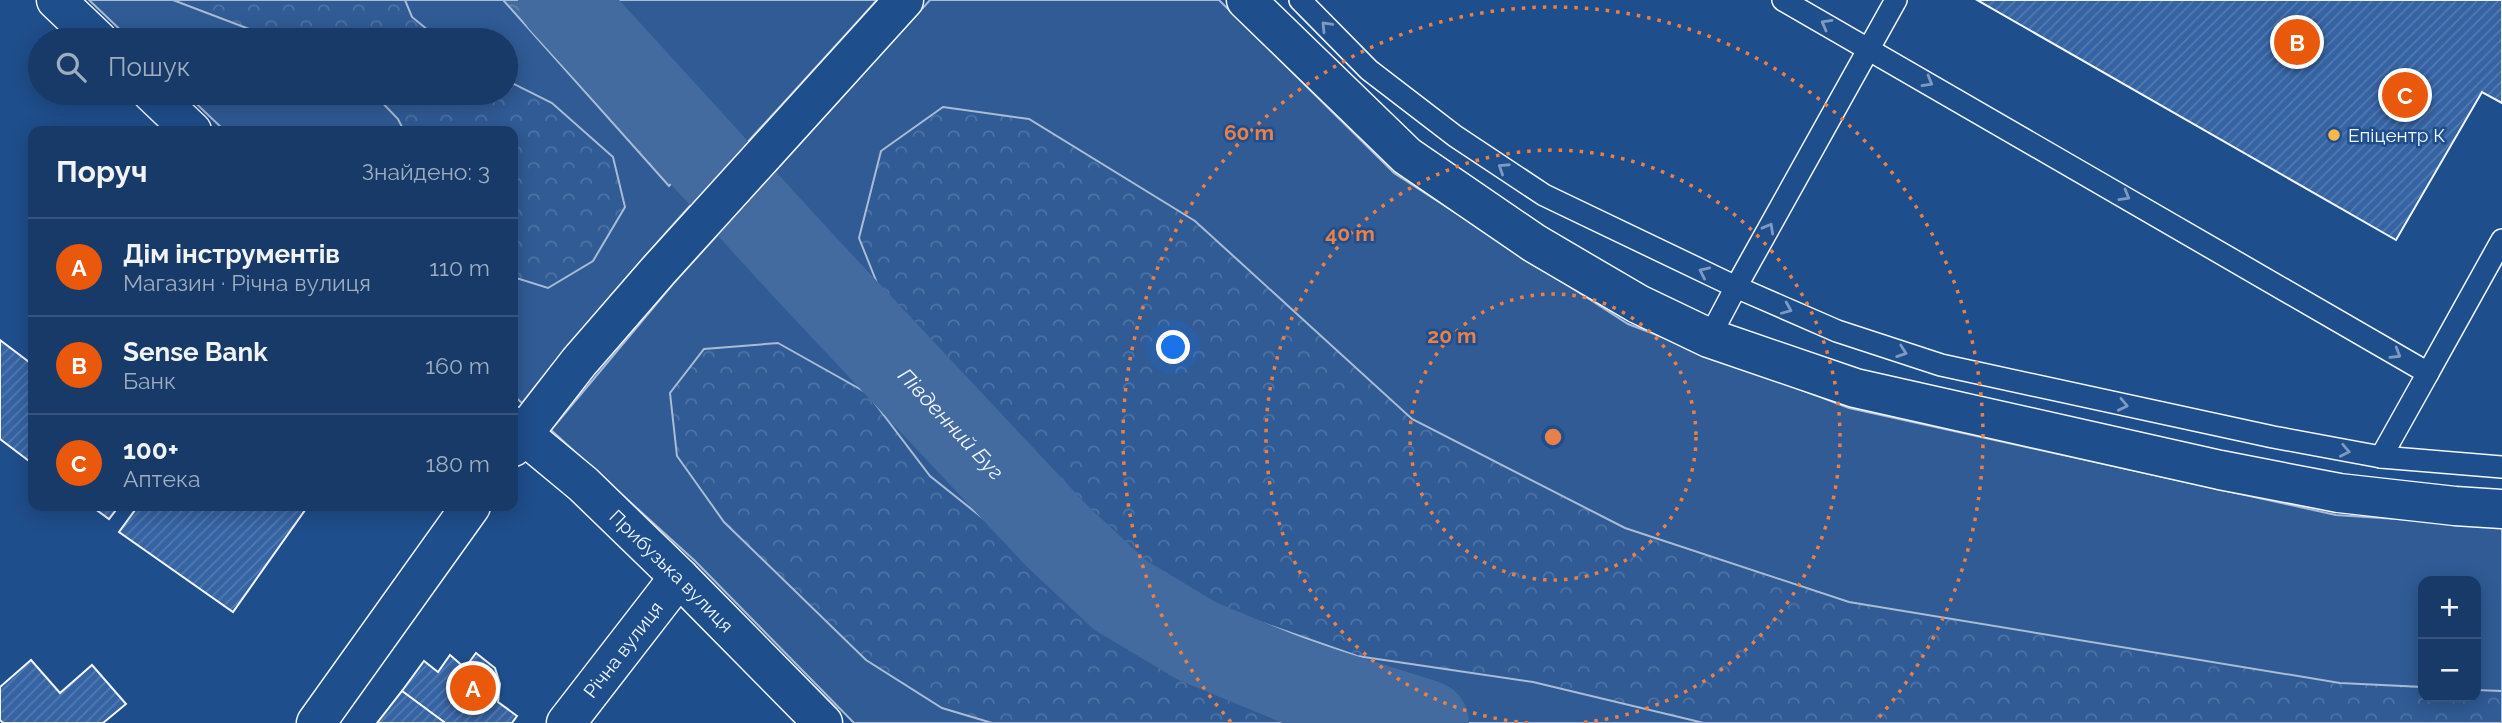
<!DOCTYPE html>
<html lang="uk">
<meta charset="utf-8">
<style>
:root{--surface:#173a69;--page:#20416f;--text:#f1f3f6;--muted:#9eadc0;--line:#36547d;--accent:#ea580c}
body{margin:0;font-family:Raleway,sans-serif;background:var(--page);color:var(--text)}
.controls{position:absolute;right:21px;bottom:21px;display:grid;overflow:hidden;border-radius:14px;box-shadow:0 4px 18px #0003}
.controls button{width:63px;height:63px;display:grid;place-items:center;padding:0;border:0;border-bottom:2px solid var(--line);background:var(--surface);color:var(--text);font:35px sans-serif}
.you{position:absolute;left:1174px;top:348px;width:24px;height:24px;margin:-18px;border:5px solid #fff;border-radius:50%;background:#1a73e8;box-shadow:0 0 0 10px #1a73e833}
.badge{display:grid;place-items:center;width:46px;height:46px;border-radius:50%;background:var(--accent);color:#fff;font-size:23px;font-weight:700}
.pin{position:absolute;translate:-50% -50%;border:4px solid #fff;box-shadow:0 2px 7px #0006}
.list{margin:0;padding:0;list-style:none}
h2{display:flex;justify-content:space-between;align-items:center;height:91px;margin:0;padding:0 28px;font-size:30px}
h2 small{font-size:23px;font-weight:400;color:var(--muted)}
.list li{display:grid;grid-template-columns:46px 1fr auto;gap:21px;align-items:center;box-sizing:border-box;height:98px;padding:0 28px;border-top:2px solid var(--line)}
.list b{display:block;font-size:26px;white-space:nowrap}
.list p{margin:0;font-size:23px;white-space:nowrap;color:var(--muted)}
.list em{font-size:23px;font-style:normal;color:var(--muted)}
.icon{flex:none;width:38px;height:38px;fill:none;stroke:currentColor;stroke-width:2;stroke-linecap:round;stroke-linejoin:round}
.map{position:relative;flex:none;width:2502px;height:723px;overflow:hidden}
.search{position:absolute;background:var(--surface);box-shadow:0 4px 18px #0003;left:28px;top:28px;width:490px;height:77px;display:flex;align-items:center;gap:18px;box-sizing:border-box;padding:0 24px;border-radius:38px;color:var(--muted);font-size:26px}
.panel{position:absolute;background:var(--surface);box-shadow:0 4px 18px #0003;left:28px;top:126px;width:490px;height:385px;border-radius:14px}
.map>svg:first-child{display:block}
.grass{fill:#305b95;stroke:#a8bbd7;stroke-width:2;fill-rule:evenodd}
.forest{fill:url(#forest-crowns);stroke:#a8bbd7;stroke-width:2}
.water{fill:url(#water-waves);stroke:#a8bbd7;stroke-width:2}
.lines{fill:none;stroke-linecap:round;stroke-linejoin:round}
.river{stroke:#446ba0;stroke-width:86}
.building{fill:url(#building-hatch);stroke:#f2f6ff;stroke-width:2}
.service-casing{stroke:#f2f6ff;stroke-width:24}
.minor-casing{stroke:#f2f6ff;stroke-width:41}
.tertiary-casing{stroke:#f2f6ff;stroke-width:41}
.service{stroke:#1f4e8c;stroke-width:21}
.minor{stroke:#1f4e8c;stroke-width:38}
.tertiary{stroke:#1f4e8c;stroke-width:38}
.oneway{stroke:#7e9ac0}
.ring{fill:none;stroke:#ea8049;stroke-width:3.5;stroke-dasharray:3.5 7}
.poi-dot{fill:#ffb74d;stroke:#1f4e8c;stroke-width:2.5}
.labels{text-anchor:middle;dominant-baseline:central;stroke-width:5;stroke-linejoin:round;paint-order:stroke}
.poi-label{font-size:19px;fill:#f2f6ff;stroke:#1f4e8c;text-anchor:start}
.street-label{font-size:19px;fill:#f2f6ff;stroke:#1f4e8c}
.water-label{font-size:21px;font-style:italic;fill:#f2f6ff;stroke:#1f4e8c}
.centre{fill:#ea8049;stroke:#1f4e8c;stroke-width:3.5}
.ring-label{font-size:21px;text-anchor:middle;font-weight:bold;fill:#ea8049;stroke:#1f4e8c;stroke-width:5;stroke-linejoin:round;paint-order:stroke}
</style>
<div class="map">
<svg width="2502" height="723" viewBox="0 0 2502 723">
<defs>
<pattern id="forest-crowns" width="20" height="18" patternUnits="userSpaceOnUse" patternTransform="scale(1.75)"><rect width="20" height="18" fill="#305b95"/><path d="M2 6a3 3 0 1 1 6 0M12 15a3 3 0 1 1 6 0" fill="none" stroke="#4e73a5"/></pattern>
<pattern id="water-waves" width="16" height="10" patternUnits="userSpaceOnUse" patternTransform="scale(1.75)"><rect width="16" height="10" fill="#446ba0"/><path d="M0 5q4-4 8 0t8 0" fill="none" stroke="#5f81ae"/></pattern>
<pattern id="building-hatch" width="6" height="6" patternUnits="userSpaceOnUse" patternTransform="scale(1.75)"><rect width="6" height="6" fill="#3563a3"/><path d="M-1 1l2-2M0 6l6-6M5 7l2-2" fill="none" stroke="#537ab1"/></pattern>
</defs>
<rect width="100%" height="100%" fill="#1f4e8c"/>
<g class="grass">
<path d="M89,0H877C757,133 633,263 522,403L513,395V131H225L185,93H506V40H131Z"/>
<path d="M930,0H1219L1394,173L1628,324L1849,408L2336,515L2502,526V723H854L695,561L551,430L673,284ZM2423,581H2476V697H2423Z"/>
</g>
<g class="forest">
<polygon points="173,0 405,0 412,17 440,40 278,40"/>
<polygon points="506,80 552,103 613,157 625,207 593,261 548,288 513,277 513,131 404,131 398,119 373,93 506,93"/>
<polygon points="943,107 1029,119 1195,221 1412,419 1625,528 1849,602 2340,683 2423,687 2423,697 2476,697 2476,690 2502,691 2502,723 1704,723 1533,682 1357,656 1217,607 1119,545 986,415 881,293 859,238 881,151"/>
<polygon points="778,343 867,393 930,476 1069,587 1231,693 1302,723 992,723 942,708 866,660 724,522 677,456 670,393 704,349"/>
</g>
<polygon class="water" points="503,0 601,0 721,131 669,186"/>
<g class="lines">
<path class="river" id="s1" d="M561,0L801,263L1057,536L1120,595L1197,641L1296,682L1426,723"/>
</g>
<g class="building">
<polygon points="1977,0 2502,0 2502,103 2482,92 2396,240"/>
<polygon points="0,340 33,365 33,464 0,439"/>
<polygon points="91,506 119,506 109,519"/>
<polygon points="138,506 308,506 233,612 119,532"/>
<polygon points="476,653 495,668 500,684 498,702 517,716 512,723 445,723 402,691 424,661 438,672 450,655 465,668"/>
<polygon points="31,660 60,693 92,665 126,704 103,723 3,723 0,720 0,687"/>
<polygon points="402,691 444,722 445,723 377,723"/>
</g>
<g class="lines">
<g class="service-casing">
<g id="service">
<polyline points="1300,0 1369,70 1455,136 1544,195 1736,287 1709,338"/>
<polyline points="1783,0 2428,373 2502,240"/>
<polyline points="1896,0 1736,287 1837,331 1941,365 2273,437 2381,457 2502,467"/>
<polyline points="2381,457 2428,373"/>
</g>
</g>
<g class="minor-casing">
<g id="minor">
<polyline points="1246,0 1407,156 1534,243 1638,304 1709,338 1855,388 2220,470 2339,493 2455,506 2502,509"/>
<polyline points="513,447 579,362 658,271 904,0"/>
<polyline points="316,723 471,506"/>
<path id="s2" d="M566,723L679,577"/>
</g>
</g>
<g class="tertiary-casing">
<g id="tertiary">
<polyline points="56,0 98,40"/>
<polyline points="152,93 192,131"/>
<path id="s3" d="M513,426L583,484L679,577L823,723"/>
</g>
</g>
<use href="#service" class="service"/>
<use href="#minor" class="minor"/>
<use href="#tertiary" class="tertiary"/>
</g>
<defs><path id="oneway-chevron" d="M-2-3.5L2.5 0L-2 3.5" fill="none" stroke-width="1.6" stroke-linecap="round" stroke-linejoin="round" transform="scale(1.75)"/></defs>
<g class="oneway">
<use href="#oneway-chevron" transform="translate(1826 24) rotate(-151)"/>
<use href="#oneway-chevron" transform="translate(1326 26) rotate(-134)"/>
<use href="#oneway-chevron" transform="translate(1928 82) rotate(30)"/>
<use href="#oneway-chevron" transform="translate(1503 168) rotate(-147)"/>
<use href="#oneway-chevron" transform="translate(2125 196) rotate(30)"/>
<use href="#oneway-chevron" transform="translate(1769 228) rotate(-61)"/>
<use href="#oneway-chevron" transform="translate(1704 272) rotate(-155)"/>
<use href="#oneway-chevron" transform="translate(1787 309) rotate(23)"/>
<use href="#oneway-chevron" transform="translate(1902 352) rotate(19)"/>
<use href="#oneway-chevron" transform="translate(2396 354) rotate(31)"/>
<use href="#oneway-chevron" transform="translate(2123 405) rotate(12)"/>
<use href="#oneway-chevron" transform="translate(2345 451) rotate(11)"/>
</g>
<g class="ring">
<circle cx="1553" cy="437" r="143"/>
<path d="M1528 723A287 287 0 1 1 1578 723"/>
<path d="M1231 722A430 430 0 1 1 1875 722"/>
</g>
<circle class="poi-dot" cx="2334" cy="135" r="7"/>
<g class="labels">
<g class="poi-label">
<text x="2348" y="135">Епіцентр К</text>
</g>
<g class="street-label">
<text stroke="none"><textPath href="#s3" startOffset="215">Прибузька вулиця</textPath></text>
<text stroke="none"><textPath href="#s2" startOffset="93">Річна вулиця</textPath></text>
</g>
<g class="water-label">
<text stroke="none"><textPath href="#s1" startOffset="576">Південний Буг</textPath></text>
</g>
</g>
<circle cx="1553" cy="437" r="10" class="centre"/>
<g class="ring-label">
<text x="1249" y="140">60 m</text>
<text x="1350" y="241">40 m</text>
<text x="1452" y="343">20 m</text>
</g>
</svg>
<div class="controls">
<button>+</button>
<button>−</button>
</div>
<div class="you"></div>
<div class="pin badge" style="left:473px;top:688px">A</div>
<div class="pin badge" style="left:2297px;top:42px">B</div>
<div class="pin badge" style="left:2405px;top:95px">C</div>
<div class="search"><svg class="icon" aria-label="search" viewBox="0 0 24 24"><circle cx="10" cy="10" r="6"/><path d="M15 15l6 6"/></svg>Пошук</div>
<section class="panel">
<h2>Поруч<small>Знайдено: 3</small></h2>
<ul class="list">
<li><span class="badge">A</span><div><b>Дім інструментів</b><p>Магазин · Річна вулиця</p></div><em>110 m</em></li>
<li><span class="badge">B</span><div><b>Sense Bank</b><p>Банк</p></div><em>160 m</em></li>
<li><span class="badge">C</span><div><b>100+</b><p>Аптека</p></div><em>180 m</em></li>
</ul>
</section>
</div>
